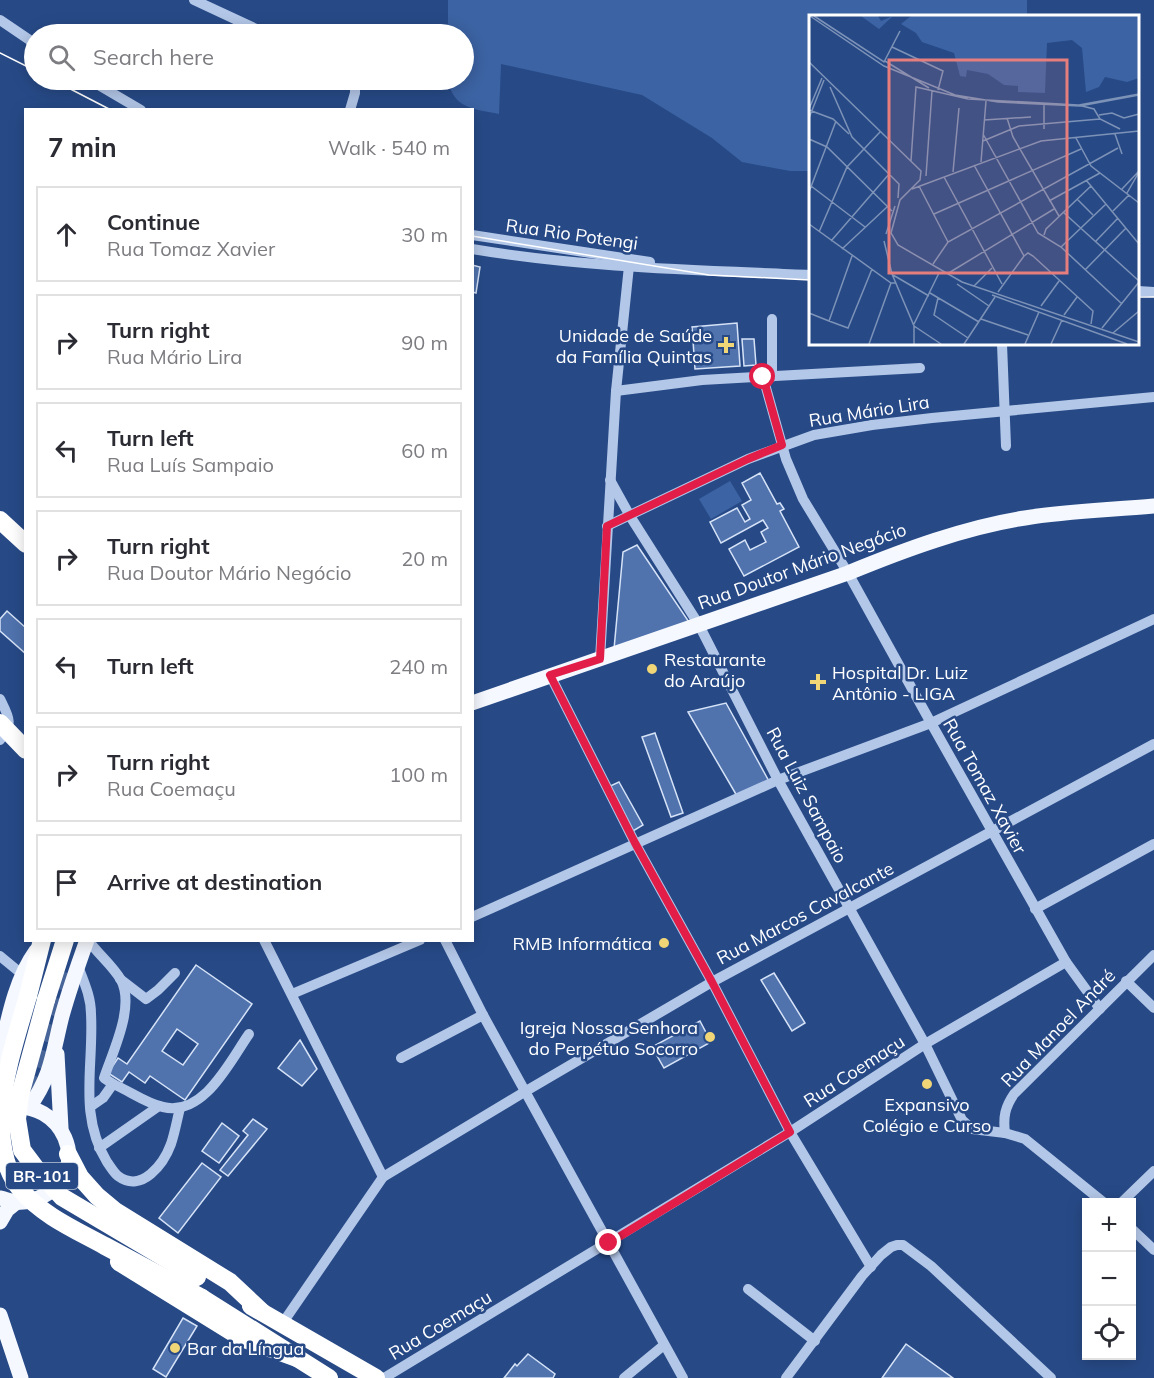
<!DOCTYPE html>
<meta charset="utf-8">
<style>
:root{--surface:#fff;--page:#f2f2f3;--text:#2b2b33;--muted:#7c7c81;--line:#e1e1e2}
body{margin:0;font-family:Mulish,sans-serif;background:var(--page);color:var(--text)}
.controls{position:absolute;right:18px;bottom:18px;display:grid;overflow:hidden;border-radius:0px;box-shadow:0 3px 15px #0003}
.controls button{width:54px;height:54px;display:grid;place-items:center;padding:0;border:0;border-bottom:2px solid var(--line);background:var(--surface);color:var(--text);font:30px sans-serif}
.stop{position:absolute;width:18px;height:18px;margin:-14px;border:4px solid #e11d48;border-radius:50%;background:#fff}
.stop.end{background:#e11d48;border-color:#fff;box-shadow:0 2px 6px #0008}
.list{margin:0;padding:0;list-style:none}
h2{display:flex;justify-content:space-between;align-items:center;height:78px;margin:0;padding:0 24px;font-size:26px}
h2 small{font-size:20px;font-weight:400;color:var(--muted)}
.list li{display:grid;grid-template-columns:39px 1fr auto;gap:18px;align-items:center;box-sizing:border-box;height:96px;margin:0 12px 12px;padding:0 12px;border:2px solid var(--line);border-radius:0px}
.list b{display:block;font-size:22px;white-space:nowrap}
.list p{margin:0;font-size:20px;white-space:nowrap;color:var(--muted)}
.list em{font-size:20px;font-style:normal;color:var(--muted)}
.icon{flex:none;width:33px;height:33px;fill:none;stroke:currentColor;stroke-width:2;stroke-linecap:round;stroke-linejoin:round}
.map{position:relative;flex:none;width:1154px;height:1378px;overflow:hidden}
.search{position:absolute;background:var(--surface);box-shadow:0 3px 15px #0003;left:24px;top:24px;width:450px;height:66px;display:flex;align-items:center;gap:15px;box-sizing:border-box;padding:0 21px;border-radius:33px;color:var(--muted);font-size:22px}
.panel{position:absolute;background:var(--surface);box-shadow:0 3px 15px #0003;left:24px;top:108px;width:450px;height:834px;border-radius:0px}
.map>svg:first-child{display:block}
.green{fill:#3c63a3}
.building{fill:#5073ae;stroke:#d6e3f7;stroke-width:1.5;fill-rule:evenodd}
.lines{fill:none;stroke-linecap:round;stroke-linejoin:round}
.highway-tunnel{stroke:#476599;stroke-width:18;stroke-dasharray:18 9;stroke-linecap:butt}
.minor{stroke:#b3c7e8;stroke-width:10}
.major{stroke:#f5f8fe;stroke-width:15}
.highway{stroke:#fff;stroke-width:18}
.tram{stroke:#fff;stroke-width:1.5}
.highway-bridge{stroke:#fff;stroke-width:18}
.route{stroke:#e11d48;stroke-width:8}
.poi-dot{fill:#f1d678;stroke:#274a87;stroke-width:2}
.labels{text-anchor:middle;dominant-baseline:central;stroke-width:5;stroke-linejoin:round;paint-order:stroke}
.shield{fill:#274a87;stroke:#bec9db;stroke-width:1.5}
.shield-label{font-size:16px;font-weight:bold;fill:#fff}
.street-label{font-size:18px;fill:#fff;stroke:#274a87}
.poi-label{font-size:18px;fill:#fff;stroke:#274a87;text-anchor:end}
.inset-road{fill:none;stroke:#7d92b7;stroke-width:1.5}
.view{fill:#e67e7e;fill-opacity:0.15;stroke:#e67e7e;stroke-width:3}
.inset-edge{fill:none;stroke:#fff;stroke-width:3}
</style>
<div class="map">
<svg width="1154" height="1378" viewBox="0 0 1154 1378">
<rect width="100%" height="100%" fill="#274a87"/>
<g class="green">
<path d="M448,0H1027V16H810V171H790L742,162L712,138L642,95L501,64L499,114C475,109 453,109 448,80H464V34H448Z"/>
<polygon points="730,481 742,501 711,519 699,499"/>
</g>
<g class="building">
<polygon points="472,265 480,267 476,293 472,292"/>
<polygon points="737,323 740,366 695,369 692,327"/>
<polygon points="742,339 754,339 756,365 744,366"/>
<polygon points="760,473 777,504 780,503 784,509 780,511 799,547 744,576 729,549 745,540 750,550 766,542 761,532 768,528 763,520 721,543 710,522 737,508 745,522 750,519 742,505 751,500 742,483"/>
<polygon points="637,545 691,625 614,649 623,552"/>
<polygon points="7,611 26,628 26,654 0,631 0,619"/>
<polygon points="726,703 770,783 737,796 688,712"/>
<polygon points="655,733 683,813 671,817 642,737"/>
<polygon points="619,782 643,825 633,831 608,787"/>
<path d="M196,965L252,1004L185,1100L150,1076L145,1083L129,1072L122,1082L108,1073L118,1058L127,1064ZM177,1029L198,1044L183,1065L162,1051Z"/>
<polygon points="774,973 805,1023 792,1031 761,980"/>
<polygon points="700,1021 711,1042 664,1068 652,1047"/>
<polygon points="300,1040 317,1069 302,1086 278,1068"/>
<polygon points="253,1119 267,1129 228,1176 220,1170 248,1135 243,1131"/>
<polygon points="222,1123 239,1136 219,1163 202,1151"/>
<polygon points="202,1163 221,1177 178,1233 159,1218"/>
<polygon points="183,1318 197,1326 166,1377 153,1369"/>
<polygon points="906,1344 953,1378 882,1378"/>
<polygon points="528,1354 555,1374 553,1378 504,1378 515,1364 517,1366"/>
</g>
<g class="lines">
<polyline class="highway-tunnel" points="29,1093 67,966"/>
<g class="minor">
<polyline points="194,0 267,34"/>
<polyline points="0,20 34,43"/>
<polyline points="90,80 141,110"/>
<polyline points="350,110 355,93 355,80"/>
<polyline points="472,235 650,262"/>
<path d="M472,249C584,268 698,270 810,275"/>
<polyline points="1138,291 1154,292"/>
<polyline points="772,319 772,377"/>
<polyline points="1002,344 1006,446"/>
<polyline points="763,377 786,459 803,499 848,573 931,723 1066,962 1100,1009"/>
<polyline points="616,391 702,380 920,368"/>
<polyline points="610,480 630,516 699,625 778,780 925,1044 962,1120 972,1129 1005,1133 1025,1139 1103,1202"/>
<polyline points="607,526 748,459 814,435 872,425 932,418 1154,397"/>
<polyline points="600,659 616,391 629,266"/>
<polyline points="550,675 635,843 712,982 790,1132 871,1267"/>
<path d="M0,699C9,717 14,724 0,740"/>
<polyline points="1035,909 1154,844"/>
<polyline points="472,917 778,780 931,723 1154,619"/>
<path d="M88,940C98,954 113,966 121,980C135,1007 113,1051 104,1078L113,1084L103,1098L90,1107"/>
<polyline points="264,940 383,1177"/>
<polyline points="445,940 483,1015 683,1378"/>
<polyline points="0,956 23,975"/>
<path d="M78,966C84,982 91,997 91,1014C94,1066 78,1114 107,1162C110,1166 114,1173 118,1176C142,1194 164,1163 171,1144C175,1132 177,1120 180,1108"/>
<polyline points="120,979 146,999 158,990 175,973"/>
<polyline points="1126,981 1154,1008"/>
<polyline points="292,994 420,940"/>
<polyline points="401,1058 483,1015"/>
<path d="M113,1084C130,1091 145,1103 163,1107C204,1117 230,1061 249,1034"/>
<path d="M1005,1133C1003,1117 1005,1107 1014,1094L1154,955"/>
<polyline points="99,1148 159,1106"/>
<polyline points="1122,1202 1154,1171"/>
<polyline points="1132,1229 1154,1250"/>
<polyline points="748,1289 815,1341"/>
<polyline points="282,1324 383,1177 526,1091 712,982 1154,744"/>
<polyline points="384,1378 790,1132 925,1044 1066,962"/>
<polyline points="624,1378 664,1345"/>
<polyline points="786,1378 862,1276 881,1255 891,1247 897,1245 903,1245 931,1266 1051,1378"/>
</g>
<g class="major">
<path d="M472,703L848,573C904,550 966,527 1025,518C1067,511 1111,510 1154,506"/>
<polyline points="57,1054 61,1128"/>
<path d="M0,1055C8,1020 15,980 36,951"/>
<path d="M29,1107C52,1076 53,1051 62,1016C69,991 78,965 87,940"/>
<path d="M0,1198C6,1199 12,1202 18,1202C27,1203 37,1199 45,1195C93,1168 62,1098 8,1108"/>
<polyline points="0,1222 7,1210 17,1202"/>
<polyline points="0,1315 21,1378"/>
</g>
<g class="highway">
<polyline points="0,520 26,544"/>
<polyline points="0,723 26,750"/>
<polyline points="28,996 42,940"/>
<polyline points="46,1000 65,940"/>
<polyline points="68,1154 80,1177 97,1196 115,1211 230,1282 262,1312"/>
<polyline points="119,1262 242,1338 297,1358"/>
<polyline points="202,1298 329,1378"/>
<polyline points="251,1306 376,1378"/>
</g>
<g class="tram">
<polyline points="0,53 34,70"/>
<polyline points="53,80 111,110"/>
<polyline points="472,236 709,275 810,280"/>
<polyline points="1138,297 1154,297"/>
</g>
<g class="highway-bridge">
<path d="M28,996C17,1034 4,1073 1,1112C0,1139 4,1170 21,1190C43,1216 76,1230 105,1246C137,1263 170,1281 202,1298"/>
<polyline points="46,1000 20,1095 17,1119 22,1150 37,1170 62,1197 197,1277"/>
</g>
</g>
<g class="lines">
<polyline class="route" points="609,1243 790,1132 712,982 635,843 550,675 600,659 607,526 748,459 782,445 763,377"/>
</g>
<g class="poi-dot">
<path d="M723 336h6v6h6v6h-6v6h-6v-6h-6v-6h6z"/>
<circle cx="652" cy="669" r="6"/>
<path d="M815 673h6v6h6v6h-6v6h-6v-6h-6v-6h6z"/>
<circle cx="664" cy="943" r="6"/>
<circle cx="710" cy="1037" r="6"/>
<circle cx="927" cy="1084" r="6"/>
<circle cx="175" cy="1348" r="6"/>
</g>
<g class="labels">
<rect class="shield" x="6" y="1163" width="72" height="26" rx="4.5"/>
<g class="shield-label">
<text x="42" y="1176">BR-101</text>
</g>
<g class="street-label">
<text transform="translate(572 234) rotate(8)">Rua Rio Potengi</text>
<text transform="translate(869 411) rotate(-9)">Rua Mário Lira</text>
<text transform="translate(802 566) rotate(-20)">Rua Doutor Mário Negócio</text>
<text transform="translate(985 786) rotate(61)">Rua Tomaz Xavier</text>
<text transform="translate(807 795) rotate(62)">Rua Luiz Sampaio</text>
<text transform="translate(805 913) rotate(-28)">Rua Marcos Cavalcante</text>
<text transform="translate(1058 1028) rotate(-46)">Rua Manoel André</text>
<text transform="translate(854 1071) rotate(-33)">Rua Coemaçu</text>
<text transform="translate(440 1325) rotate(-31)">Rua Coemaçu</text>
</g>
<g class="poi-label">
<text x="712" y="335">Unidade de Saúde<tspan x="712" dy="21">da Família Quintas</tspan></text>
<text x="664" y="659" text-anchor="start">Restaurante<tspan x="664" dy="21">do Araújo</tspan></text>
<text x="832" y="672" text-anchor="start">Hospital Dr. Luiz<tspan x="832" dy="21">Antônio - LIGA</tspan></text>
<text x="652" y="943">RMB Informática</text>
<text x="698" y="1027">Igreja Nossa Senhora<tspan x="698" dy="21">do Perpétuo Socorro</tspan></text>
<text x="927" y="1104" text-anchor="middle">Expansivo<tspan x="927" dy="21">Colégio e Curso</tspan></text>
<text x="187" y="1348" text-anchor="start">Bar da Língua</text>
</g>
</g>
<g transform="translate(809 15)">
<rect width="330" height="330" fill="#274a87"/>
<path d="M52,1H69L72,6L84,1L70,14ZM102,1H330V63L318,67L296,62L290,72L277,77L273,33L263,25L238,28L236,78L209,77V71L195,70L179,59L158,55L157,62L151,61L145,38L113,27L107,18L92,9Z" fill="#3c63a3"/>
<path class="inset-road" d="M1,1L75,51L146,80L189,87L271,91L330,80M5,1L75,47L91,16M83,32L134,56L129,75M76,46L120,73M0,47L112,156L111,165L91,185L82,218L89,230L153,267L330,327M21,72L43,122L90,169L89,183M235,89V114M270,90L330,79M0,94L13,63M0,95L24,104L40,119M290,100L303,98L315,103L330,99M0,103L15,65M198,103L204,122L250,201M175,105L222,102M174,119L229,218L252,232L313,289M306,119L313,139M267,123L282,151L330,188M0,124L18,132L83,196M174,126L210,111L291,104M102,146L107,72L159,84L269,90L285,94L291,104L311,114M172,147L177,86M165,150L215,241M144,157L150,93M117,161L123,76M135,162L193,269M277,165L330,229M2,171L56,212M110,171L139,227M103,174L232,126L330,116M313,174L330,156M0,177L27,106M318,178L330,157M268,184L284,200M240,186L291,158M304,196L320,180M254,197L330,266M125,199L272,134M0,209L82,268H87M10,217L38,152L71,117M77,219L86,191M235,220L237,214L282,171M22,226L81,158M75,226L83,259L105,311V329M287,226L309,203M252,232L297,189M33,234L78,192M43,241L20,306L39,313L63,254M215,241L219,238L224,241L284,296L282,309M124,249L139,227L309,133M276,255L317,213M138,259L245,194M84,260L120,281M148,269L180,291M165,271L183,253M189,277L215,241M121,278L170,307M183,280L318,329M129,283L125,300L159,323M232,291L250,266M0,298L20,306M255,300L268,282M172,304L219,320M105,309L130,258M105,311L132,329M293,313L330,267M304,318L330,296M60,329L82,268M155,329L186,282M216,329L230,297M242,329L253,305"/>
<path class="view" d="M80,45H258V258H80Z"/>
<rect width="330" height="330" class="inset-edge"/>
</g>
</svg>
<div class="controls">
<button>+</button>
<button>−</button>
<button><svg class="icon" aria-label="locate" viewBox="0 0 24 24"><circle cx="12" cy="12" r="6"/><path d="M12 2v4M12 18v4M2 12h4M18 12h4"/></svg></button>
</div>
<div class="stop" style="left:763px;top:377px"></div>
<div class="stop end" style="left:609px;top:1243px"></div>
<div class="search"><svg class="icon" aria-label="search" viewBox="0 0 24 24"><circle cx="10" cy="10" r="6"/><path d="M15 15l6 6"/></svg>Search here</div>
<section class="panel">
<h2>7 min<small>Walk · 540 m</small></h2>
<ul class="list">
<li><svg class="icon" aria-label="ahead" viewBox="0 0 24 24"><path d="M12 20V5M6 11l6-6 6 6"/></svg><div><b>Continue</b><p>Rua Tomaz Xavier</p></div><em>30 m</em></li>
<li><svg class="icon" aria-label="right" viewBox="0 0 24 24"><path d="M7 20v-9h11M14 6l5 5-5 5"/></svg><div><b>Turn right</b><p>Rua Mário Lira</p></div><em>90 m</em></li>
<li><svg class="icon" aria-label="left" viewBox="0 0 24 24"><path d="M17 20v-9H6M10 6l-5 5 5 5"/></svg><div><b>Turn left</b><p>Rua Luís Sampaio</p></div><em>60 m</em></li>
<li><svg class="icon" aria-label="right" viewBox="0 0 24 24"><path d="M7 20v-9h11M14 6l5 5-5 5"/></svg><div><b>Turn right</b><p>Rua Doutor Mário Negócio</p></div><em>20 m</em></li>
<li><svg class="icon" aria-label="left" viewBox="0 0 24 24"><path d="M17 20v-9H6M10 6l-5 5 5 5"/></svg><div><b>Turn left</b></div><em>240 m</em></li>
<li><svg class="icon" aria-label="right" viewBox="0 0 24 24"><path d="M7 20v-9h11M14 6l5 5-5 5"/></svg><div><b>Turn right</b><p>Rua Coemaçu</p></div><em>100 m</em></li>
<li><svg class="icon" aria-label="arrive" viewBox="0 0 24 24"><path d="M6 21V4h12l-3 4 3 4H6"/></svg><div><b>Arrive at destination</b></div></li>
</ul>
</section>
</div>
